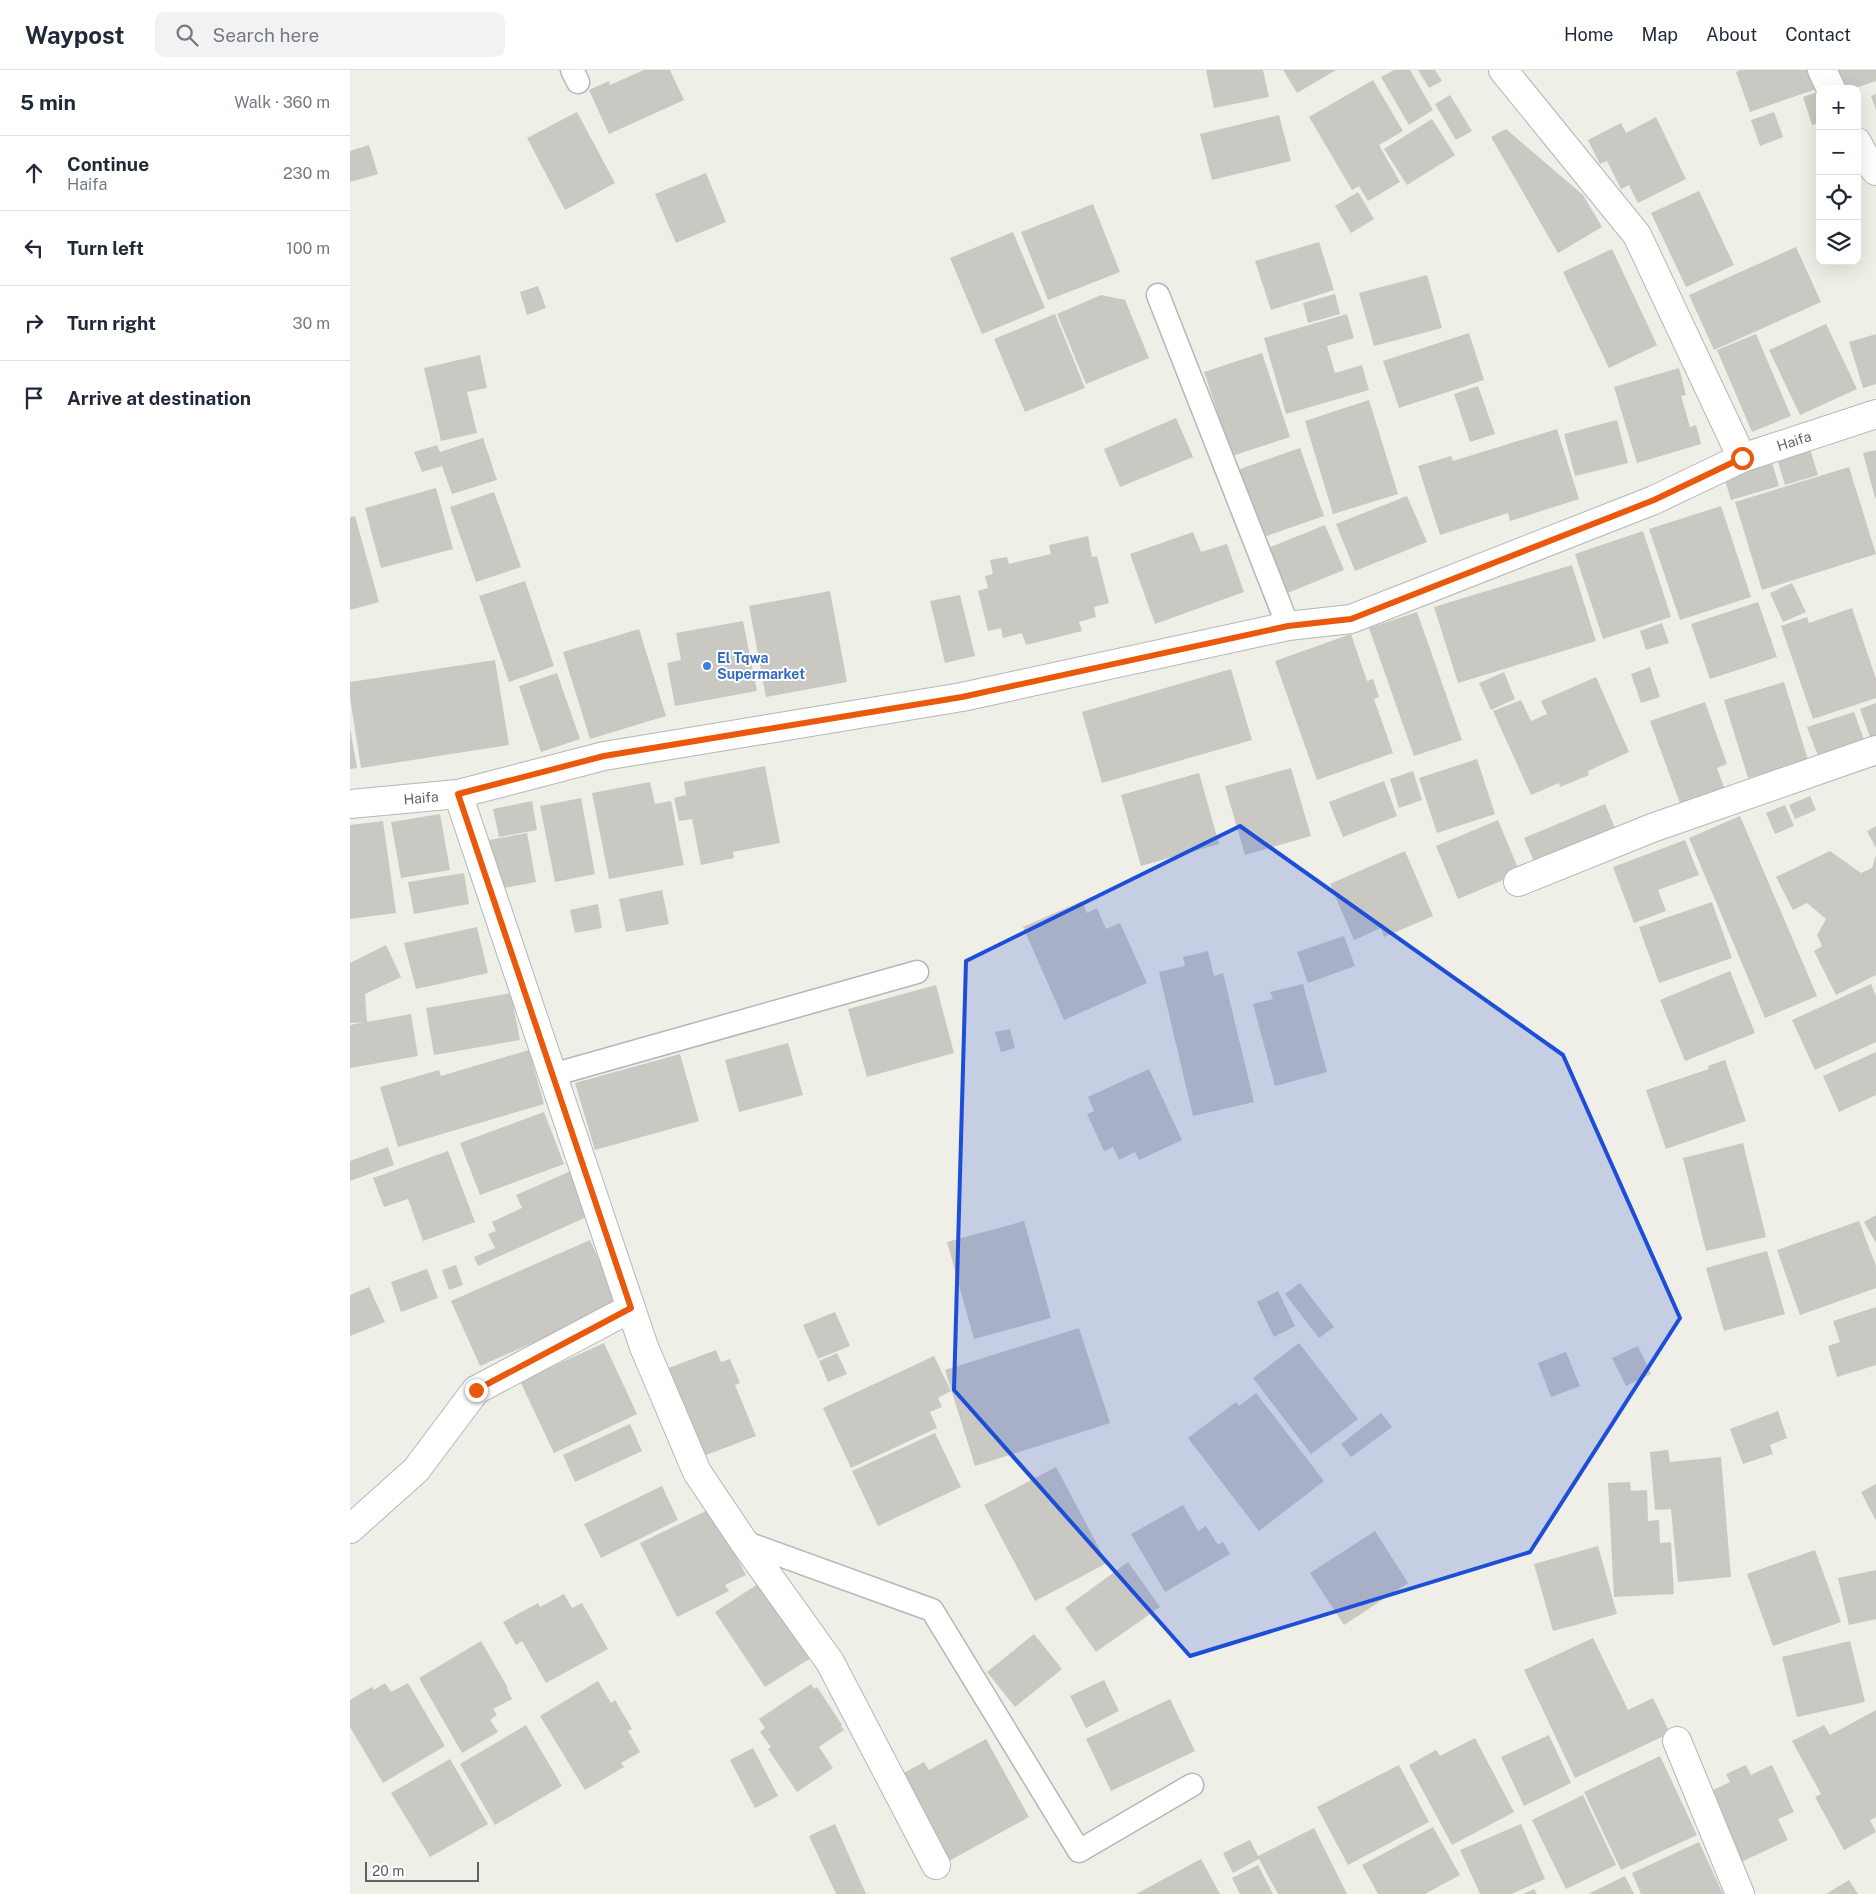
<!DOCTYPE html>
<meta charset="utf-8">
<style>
:root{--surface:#fff;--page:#f2f2f3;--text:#1f2937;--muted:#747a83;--line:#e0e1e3}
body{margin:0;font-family:"Public Sans",sans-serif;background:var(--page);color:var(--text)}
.controls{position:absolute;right:15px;top:15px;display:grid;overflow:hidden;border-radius:10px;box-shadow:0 5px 20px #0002}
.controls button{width:45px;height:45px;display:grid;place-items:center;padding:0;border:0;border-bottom:1px solid var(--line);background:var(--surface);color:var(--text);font:25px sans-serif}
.scale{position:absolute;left:15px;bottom:12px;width:114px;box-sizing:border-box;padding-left:5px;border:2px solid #5e6165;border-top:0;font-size:14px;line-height:18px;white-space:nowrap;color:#5e6165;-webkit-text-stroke:4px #fff;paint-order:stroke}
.stop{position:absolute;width:15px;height:15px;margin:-11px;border:4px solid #ea580c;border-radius:50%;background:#fff}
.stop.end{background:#ea580c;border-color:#fff;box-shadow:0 1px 5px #0008}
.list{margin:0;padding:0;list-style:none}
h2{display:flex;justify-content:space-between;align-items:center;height:65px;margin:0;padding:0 20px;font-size:21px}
h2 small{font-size:16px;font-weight:400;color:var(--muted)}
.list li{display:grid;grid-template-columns:32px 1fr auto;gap:15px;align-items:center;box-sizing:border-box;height:75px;padding:0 20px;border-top:1px solid var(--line)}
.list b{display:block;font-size:19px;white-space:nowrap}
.list p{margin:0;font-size:16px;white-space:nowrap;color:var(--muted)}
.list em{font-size:16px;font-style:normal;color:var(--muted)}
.icon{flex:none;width:28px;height:28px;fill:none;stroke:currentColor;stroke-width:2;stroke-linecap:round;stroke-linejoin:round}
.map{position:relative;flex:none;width:1526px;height:1824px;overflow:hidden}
header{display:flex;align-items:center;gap:30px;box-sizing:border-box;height:70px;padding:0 25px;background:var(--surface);border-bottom:1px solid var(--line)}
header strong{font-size:24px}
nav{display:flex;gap:28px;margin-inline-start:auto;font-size:18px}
.search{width:350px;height:45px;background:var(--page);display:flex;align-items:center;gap:12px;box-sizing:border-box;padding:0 18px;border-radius:10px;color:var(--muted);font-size:19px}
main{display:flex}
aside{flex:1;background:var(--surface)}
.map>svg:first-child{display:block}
.building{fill:#cac8c3}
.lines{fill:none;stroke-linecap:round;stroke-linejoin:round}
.lane-casing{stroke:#b4b6ba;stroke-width:25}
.street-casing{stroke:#b4b6ba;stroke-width:30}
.lane{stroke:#fff;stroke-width:22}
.street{stroke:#fff;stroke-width:28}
.route{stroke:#ea580c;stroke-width:6}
.marked{fill:#1d4ed8;fill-opacity:0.2;stroke:#1d4ed8;stroke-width:4;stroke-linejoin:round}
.shop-dot{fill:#3f7fe0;stroke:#fff;stroke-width:2}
.labels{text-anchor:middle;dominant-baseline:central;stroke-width:4;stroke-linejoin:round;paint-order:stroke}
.street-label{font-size:14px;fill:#5e6165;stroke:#fff}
.shop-label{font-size:14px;font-weight:bold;fill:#366cbe;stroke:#fff;text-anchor:start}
</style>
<header>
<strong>Waypost</strong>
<div class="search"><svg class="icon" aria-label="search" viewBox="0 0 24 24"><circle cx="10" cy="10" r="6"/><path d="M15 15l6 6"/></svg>Search here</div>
<nav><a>Home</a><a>Map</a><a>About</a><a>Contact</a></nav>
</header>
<main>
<aside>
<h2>5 min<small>Walk · 360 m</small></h2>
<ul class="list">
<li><svg class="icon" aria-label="ahead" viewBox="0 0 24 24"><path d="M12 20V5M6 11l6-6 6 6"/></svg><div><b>Continue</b><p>Haifa</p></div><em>230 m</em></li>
<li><svg class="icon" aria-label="left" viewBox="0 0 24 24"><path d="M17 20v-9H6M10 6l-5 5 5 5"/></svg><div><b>Turn left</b></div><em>100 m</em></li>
<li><svg class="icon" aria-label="right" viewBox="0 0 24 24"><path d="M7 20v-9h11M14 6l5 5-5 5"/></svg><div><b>Turn right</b></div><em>30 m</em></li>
<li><svg class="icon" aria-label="arrive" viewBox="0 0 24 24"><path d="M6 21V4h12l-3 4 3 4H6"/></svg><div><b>Arrive at destination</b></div></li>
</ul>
</aside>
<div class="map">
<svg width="1526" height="1824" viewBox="0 0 1526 1824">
<rect width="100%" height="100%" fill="#efeee7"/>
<g class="building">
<polygon points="294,0 320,0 334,30 259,64 239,20 259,11 260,15"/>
<polygon points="856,0 913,0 919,27 864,38"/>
<polygon points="933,0 986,0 947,23"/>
<polygon points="1044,0 1060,0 1083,40 1059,55 1031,7"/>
<polygon points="1068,0 1085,0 1092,11 1079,18"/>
<polygon points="1391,0 1463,0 1469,18 1400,42 1386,2"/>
<polygon points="1485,0 1526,0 1526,11 1502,19 1491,19"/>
<polygon points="1023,10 1053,61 1029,75 1050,112 1018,131 1009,116 1002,120 959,47"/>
<polygon points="1470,21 1470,53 1462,55 1453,27"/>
<polygon points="1526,24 1526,40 1521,26"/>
<polygon points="1100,25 1122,61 1106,70 1085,34"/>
<polygon points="227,42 265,113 215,140 177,68"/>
<polygon points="1424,42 1433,67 1410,76 1401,50"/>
<polygon points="929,45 941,91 862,110 850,64"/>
<polygon points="1306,47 1336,109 1288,133 1279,115 1271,119 1257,91 1250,94 1238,70 1271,53 1276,63"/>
<polygon points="1082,49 1105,85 1057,115 1034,79"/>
<polygon points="1156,59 1233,125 1252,157 1208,183 1141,67"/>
<polygon points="19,75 28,104 0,112 0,81"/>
<polygon points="356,103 376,152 326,173 305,124"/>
<polygon points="1349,121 1384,195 1336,217 1301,143"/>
<polygon points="1008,122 1024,149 1001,163 985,136"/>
<polygon points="743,134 770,202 698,230 671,162"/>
<polygon points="663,162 695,238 632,264 600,188"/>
<polygon points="969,172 984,220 921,240 905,191"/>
<polygon points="1446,177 1471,232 1364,280 1339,225"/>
<polygon points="1262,179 1307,275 1259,298 1213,202"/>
<polygon points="1077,205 1092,258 1024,276 1009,223"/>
<polygon points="188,216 196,238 177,245 170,222"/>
<polygon points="985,224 990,244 958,253 953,233"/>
<polygon points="751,225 775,230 799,288 736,314 707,244"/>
<polygon points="705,244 735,318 675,342 644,269"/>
<polygon points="997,244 1004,268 977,276 985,303 1012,295 1019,320 936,344 914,268"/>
<polygon points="1476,254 1507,319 1450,345 1419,280"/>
<polygon points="1119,263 1134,310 1049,338 1033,291"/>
<polygon points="1406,264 1441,346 1402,362 1367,280"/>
<polygon points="1526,264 1526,314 1513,318 1499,272"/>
<polygon points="912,283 940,367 882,386 854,302"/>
<polygon points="130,285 137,318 117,322 127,363 91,371 74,298"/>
<polygon points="1329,298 1336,325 1331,326 1340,357 1346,355 1351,374 1287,393 1264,317"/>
<polygon points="1128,316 1145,364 1120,372 1104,324"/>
<polygon points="1019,330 1048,424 983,444 955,351"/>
<polygon points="826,348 843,387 770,417 754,379"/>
<polygon points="1267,350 1278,393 1225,406 1214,364"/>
<polygon points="1207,359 1229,429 1160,451 1158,443 1090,465 1068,396 1101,386 1103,391"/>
<polygon points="133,368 147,410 102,424 92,396 72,402 64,382 87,375 90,382"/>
<polygon points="950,378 974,446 911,468 887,400"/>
<polygon points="1460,379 1468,405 1435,415 1427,389"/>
<polygon points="1526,380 1526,428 1525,428 1513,383"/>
<polygon points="1421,389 1429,416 1381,430 1373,404"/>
<polygon points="1499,397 1526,484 1412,520 1385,432"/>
<polygon points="86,418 103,479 31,498 15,438"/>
<polygon points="144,422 171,497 126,512 100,437"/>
<polygon points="1057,426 1077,472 1005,501 986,454"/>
<polygon points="1371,436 1401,527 1330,550 1299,459"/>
<polygon points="5,446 29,532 0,540 0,447"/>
<polygon points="975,455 994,500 935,524 916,479"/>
<polygon points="1293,461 1321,547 1253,569 1225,484"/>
<polygon points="843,462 851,482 877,474 894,522 805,554 780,484"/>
<polygon points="738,466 742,487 747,486 759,533 744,537 746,547 729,552 732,561 676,575 672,563 653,568 651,558 638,561 628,521 638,518 635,506 643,504 640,490 657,487 659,494 701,484 699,475"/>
<polygon points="1222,495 1246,571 1108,613 1084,537"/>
<polygon points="175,511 204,596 159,612 129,526"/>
<polygon points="1442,513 1456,542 1433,552 1420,523"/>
<polygon points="480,521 497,612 416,627 399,536"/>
<polygon points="610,525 625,586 595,593 580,531"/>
<polygon points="1408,532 1427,587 1360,609 1341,554"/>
<polygon points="1502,538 1526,609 1526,628 1463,649 1431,556 1457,547 1459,553"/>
<polygon points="1067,542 1112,670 1064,686 1019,558"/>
<polygon points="393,551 407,621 325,636 317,593 331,590 326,563"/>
<polygon points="1312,553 1319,573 1296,580 1290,561"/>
<polygon points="289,559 316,646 240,669 213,582"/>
<polygon points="1001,564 1017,611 1023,609 1029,627 1024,629 1043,683 967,710 925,591"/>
<polygon points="145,590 159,675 11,698 0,628 0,612"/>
<polygon points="1300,597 1310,627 1291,633 1281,604"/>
<polygon points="881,599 902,670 752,713 732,642"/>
<polygon points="1154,602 1165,629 1141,640 1129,613"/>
<polygon points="207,603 230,669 191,682 169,616"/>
<polygon points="1246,607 1279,682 1238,701 1239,705 1210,717 1209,713 1181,725 1143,641 1171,630 1181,651 1197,644 1191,631"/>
<polygon points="1434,612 1458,690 1398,708 1374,630"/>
<polygon points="1355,632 1377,694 1367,698 1375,720 1331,736 1300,651"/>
<polygon points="1526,633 1526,665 1520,667 1510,639"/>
<polygon points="1504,642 1514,670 1468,686 1457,657"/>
<polygon points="0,658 7,698 0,699"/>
<polygon points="1127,689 1145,744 1087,763 1069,708"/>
<polygon points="415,696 430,773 383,782 384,788 351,795 342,749 329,751 324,728 336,725 334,712"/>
<polygon points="941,698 961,766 895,785 875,716"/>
<polygon points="1063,701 1072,730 1049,738 1040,709"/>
<polygon points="849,703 869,774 791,796 771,725"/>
<polygon points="1034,711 1047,746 993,767 979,732"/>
<polygon points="300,712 305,734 321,731 334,795 259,809 242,723"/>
<polygon points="1460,726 1466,740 1445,749 1439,735"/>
<polygon points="231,728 245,804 205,812 190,736"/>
<polygon points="182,731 187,760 149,767 143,739"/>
<polygon points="1255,734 1265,758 1184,792 1174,768"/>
<polygon points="1435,735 1444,756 1425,764 1416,743"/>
<polygon points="90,744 100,800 51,808 41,752"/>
<polygon points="1390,746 1467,926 1415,948 1339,768"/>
<polygon points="1148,750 1170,803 1108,829 1086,776"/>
<polygon points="33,751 46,843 0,849 0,755"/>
<polygon points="1526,756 1526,778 1517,761"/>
<polygon points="177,763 186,812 148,819 139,770"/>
<polygon points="1335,770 1349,805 1308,820 1316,841 1284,853 1263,797"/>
<polygon points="1055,781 1083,846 1034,867 1031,858 1004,870 980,814"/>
<polygon points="1480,781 1511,803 1522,798 1526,785 1526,905 1486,925 1464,881 1472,876 1467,865 1476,849 1457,833 1443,840 1426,807"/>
<polygon points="114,803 119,834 64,844 58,812"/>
<polygon points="312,820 319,854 276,862 269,829"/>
<polygon points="732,831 737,843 747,838 756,859 770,853 797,913 714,950 673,857"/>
<polygon points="1362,832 1382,888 1309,913 1289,857"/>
<polygon points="248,834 252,858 225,863 220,840"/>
<polygon points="127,857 138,903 66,919 54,873"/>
<polygon points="994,866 1005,896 958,913 947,882"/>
<polygon points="36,875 51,907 15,924 17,952 61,944 68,986 0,998 0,955 15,952 0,953 0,893"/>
<polygon points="858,881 864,906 873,903 904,1032 843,1046 809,902 835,896 833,887"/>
<polygon points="1380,901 1405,963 1335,991 1310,930"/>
<polygon points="953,914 977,1002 925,1016 903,934 923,929 920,922"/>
<polygon points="1521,914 1526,926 1526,972 1465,1000 1442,950"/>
<polygon points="586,915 604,983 517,1007 498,939"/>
<polygon points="161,923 170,970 84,985 76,938"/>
<polygon points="660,959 665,978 651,982 645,962"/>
<polygon points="438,973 453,1025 389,1042 375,990"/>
<polygon points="179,980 194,1034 48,1077 30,1017 89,1000 91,1006"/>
<polygon points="1526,982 1526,1025 1489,1042 1473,1006"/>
<polygon points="330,984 349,1051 245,1080 225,1013"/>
<polygon points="1375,990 1396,1051 1316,1079 1296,1020 1359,999 1358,996"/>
<polygon points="799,999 832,1070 789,1090 785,1082 769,1090 763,1077 754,1081 737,1044 744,1041 738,1027"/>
<polygon points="194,1042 214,1094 130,1125 110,1073"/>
<polygon points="1393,1073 1416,1167 1356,1181 1333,1088"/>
<polygon points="38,1077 44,1095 0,1111 0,1091"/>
<polygon points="98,1081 125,1152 73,1171 58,1129 34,1137 23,1108"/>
<polygon points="223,1100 243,1144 128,1196 124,1187 145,1178 138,1164 146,1161 142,1152 172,1138 166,1125"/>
<polygon points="1526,1145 1526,1173 1514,1152"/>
<polygon points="674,1151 701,1248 624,1269 597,1172"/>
<polygon points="1509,1151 1526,1196 1526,1218 1450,1245 1427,1180"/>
<polygon points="240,1170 269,1235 130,1296 101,1231"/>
<polygon points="1417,1181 1435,1244 1374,1261 1356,1198"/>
<polygon points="106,1195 113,1215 99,1220 92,1200"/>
<polygon points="77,1199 88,1228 51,1242 41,1212"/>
<polygon points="950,1213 984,1257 969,1268 935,1224"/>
<polygon points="19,1217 35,1252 0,1266 0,1225"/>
<polygon points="928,1221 945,1256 924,1267 907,1232"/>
<polygon points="1526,1237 1526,1295 1487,1307 1478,1276 1490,1272 1483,1251"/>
<polygon points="485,1242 500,1276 468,1289 453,1255"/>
<polygon points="729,1258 760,1353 625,1396 595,1300"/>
<polygon points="254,1273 287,1344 204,1383 170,1311"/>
<polygon points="949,1273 1008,1349 961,1384 903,1308"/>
<polygon points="1288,1276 1301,1304 1276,1316 1262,1288"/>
<polygon points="366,1280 371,1292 380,1289 390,1313 385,1315 406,1366 351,1387 316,1299"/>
<polygon points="1216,1282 1230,1316 1201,1327 1188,1293"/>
<polygon points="487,1283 497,1304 478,1312 469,1291"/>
<polygon points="584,1286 601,1321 588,1328 592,1337 580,1342 587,1358 501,1398 473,1338"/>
<polygon points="906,1323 974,1411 909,1461 838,1368 886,1332 889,1336"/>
<polygon points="1428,1341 1437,1368 1420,1375 1423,1384 1393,1394 1380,1359"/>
<polygon points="1031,1343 1042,1357 1001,1387 991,1374"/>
<polygon points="280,1354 292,1381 225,1412 213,1385"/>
<polygon points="585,1363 611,1417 528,1456 502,1401"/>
<polygon points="1318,1380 1320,1392 1371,1387 1381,1507 1328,1512 1321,1439 1305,1440 1300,1382"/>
<polygon points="706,1397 757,1493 685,1531 634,1435"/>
<polygon points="1280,1412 1281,1421 1297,1420 1298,1451 1309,1450 1310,1473 1321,1472 1324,1524 1264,1527 1258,1413"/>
<polygon points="1526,1414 1526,1451 1511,1422"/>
<polygon points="312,1416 328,1450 251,1488 234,1454"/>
<polygon points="833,1435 848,1461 856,1456 868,1475 873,1472 880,1484 815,1522 781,1464"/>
<polygon points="358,1440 369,1453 396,1505 375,1515 379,1521 327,1547 290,1473"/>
<polygon points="1025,1461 1058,1513 994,1555 960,1503"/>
<polygon points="1248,1476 1267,1544 1203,1561 1184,1494"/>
<polygon points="1465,1480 1491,1552 1423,1576 1397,1504"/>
<polygon points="778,1492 810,1537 746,1582 715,1538"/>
<polygon points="1526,1500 1526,1549 1499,1555 1488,1508"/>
<polygon points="414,1510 464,1586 415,1617 365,1542"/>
<polygon points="214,1524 222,1538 232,1533 258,1579 196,1613 172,1571 166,1575 153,1552 188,1533 190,1537"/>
<polygon points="684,1564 712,1599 665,1637 637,1602"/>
<polygon points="1243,1568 1278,1640 1303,1628 1320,1663 1225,1708 1174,1600"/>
<polygon points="131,1571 158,1618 157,1619 162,1629 143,1639 147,1645 140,1650 148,1662 112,1683 69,1608"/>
<polygon points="1500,1571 1515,1632 1447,1647 1432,1587"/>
<polygon points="754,1610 769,1641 736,1658 720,1626"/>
<polygon points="248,1611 261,1633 265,1630 282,1659 278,1661 290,1682 271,1693 274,1697 235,1720 190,1646"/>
<polygon points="35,1613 41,1622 58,1613 95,1676 33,1713 0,1657 0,1630 22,1617 24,1620"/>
<polygon points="461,1614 464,1619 467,1617 492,1655 491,1656 494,1660 469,1677 483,1698 447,1722 418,1679 421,1677 410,1662 415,1658 409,1649"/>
<polygon points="820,1629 845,1681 761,1721 736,1669"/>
<polygon points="1526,1640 1526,1747 1520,1750 1526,1762 1494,1780 1465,1727 1471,1724 1442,1671 1474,1655 1480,1665"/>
<polygon points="176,1655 212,1716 145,1755 110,1694"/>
<polygon points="1199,1665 1221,1713 1174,1736 1151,1687"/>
<polygon points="1125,1668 1164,1742 1102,1775 1059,1695 1086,1680 1090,1686"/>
<polygon points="636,1669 679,1747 599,1791 550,1705 574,1692 579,1700"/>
<polygon points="403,1678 428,1726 405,1738 380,1690"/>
<polygon points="1310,1686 1347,1765 1271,1800 1234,1722"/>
<polygon points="100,1689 138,1754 80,1787 41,1723"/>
<polygon points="1049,1695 1079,1752 998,1795 967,1737"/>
<polygon points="1396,1695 1401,1705 1422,1695 1444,1742 1428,1749 1438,1770 1389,1793 1355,1724 1380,1712 1376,1704"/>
<polygon points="1233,1725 1266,1795 1216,1819 1182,1750"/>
<polygon points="485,1754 516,1824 486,1824 459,1766"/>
<polygon points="1171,1754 1195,1809 1161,1824 1130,1824 1110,1780"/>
<polygon points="1083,1757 1110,1805 1075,1824 1028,1824 1012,1795"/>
<polygon points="964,1758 997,1824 928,1824 909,1789 883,1803 873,1783 900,1770 908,1786"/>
<polygon points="1349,1772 1373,1824 1291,1824 1282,1803"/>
<polygon points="851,1789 870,1824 786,1824"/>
<polygon points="908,1795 923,1824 890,1824 882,1808"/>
<polygon points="1275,1806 1284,1824 1238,1824"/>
<polygon points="1499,1810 1508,1824 1476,1824"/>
<polygon points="1184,1819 1187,1824 1173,1824"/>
</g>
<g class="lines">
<g class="lane-casing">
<g id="lane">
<polyline points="222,0 228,12"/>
<polyline points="808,225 938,556"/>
<polyline points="202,1005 567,902"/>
<polyline points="394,1472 582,1540 729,1781 842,1715"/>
</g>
</g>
<g class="street-casing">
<g id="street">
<polyline points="1153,0 1287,165 1392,388"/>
<polyline points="1472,0 1481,19"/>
<polyline points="1507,72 1515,87 1526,101"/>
<polyline points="108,724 294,1277 347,1402 394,1472 480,1592 586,1795"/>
<polyline points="0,734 108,724 254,686 612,627 938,556 1001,549 1304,430 1392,388 1526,344"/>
<polyline points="1168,812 1302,758 1526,680"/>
<polyline points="0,1459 66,1400 126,1320 281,1238"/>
<polyline points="1327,1671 1390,1824"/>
</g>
</g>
<use href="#lane" class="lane"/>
<use href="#street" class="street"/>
</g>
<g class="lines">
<polyline class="route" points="126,1320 281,1238 108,724 254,686 612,627 938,556 1001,549 1304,430 1392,388"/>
</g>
<path class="marked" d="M890,756L1213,985L1330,1248L1180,1482L840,1586L604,1320L616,891Z"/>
<circle class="shop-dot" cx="357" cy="596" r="5"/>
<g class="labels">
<g class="street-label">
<text transform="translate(1444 371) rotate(-18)">Haifa</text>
<text transform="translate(71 728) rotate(-5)">Haifa</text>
</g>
<g class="shop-label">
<text x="367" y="588">El Tqwa<tspan x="367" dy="16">Supermarket</tspan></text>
</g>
</g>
</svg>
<div class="controls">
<button>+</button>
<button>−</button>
<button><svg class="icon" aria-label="locate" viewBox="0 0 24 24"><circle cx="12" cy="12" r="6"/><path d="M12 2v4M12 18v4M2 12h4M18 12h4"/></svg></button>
<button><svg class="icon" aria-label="layers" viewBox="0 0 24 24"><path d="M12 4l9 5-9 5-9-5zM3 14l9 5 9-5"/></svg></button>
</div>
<div class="scale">20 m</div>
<div class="stop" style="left:1392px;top:388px"></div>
<div class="stop end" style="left:126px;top:1320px"></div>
</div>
</main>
